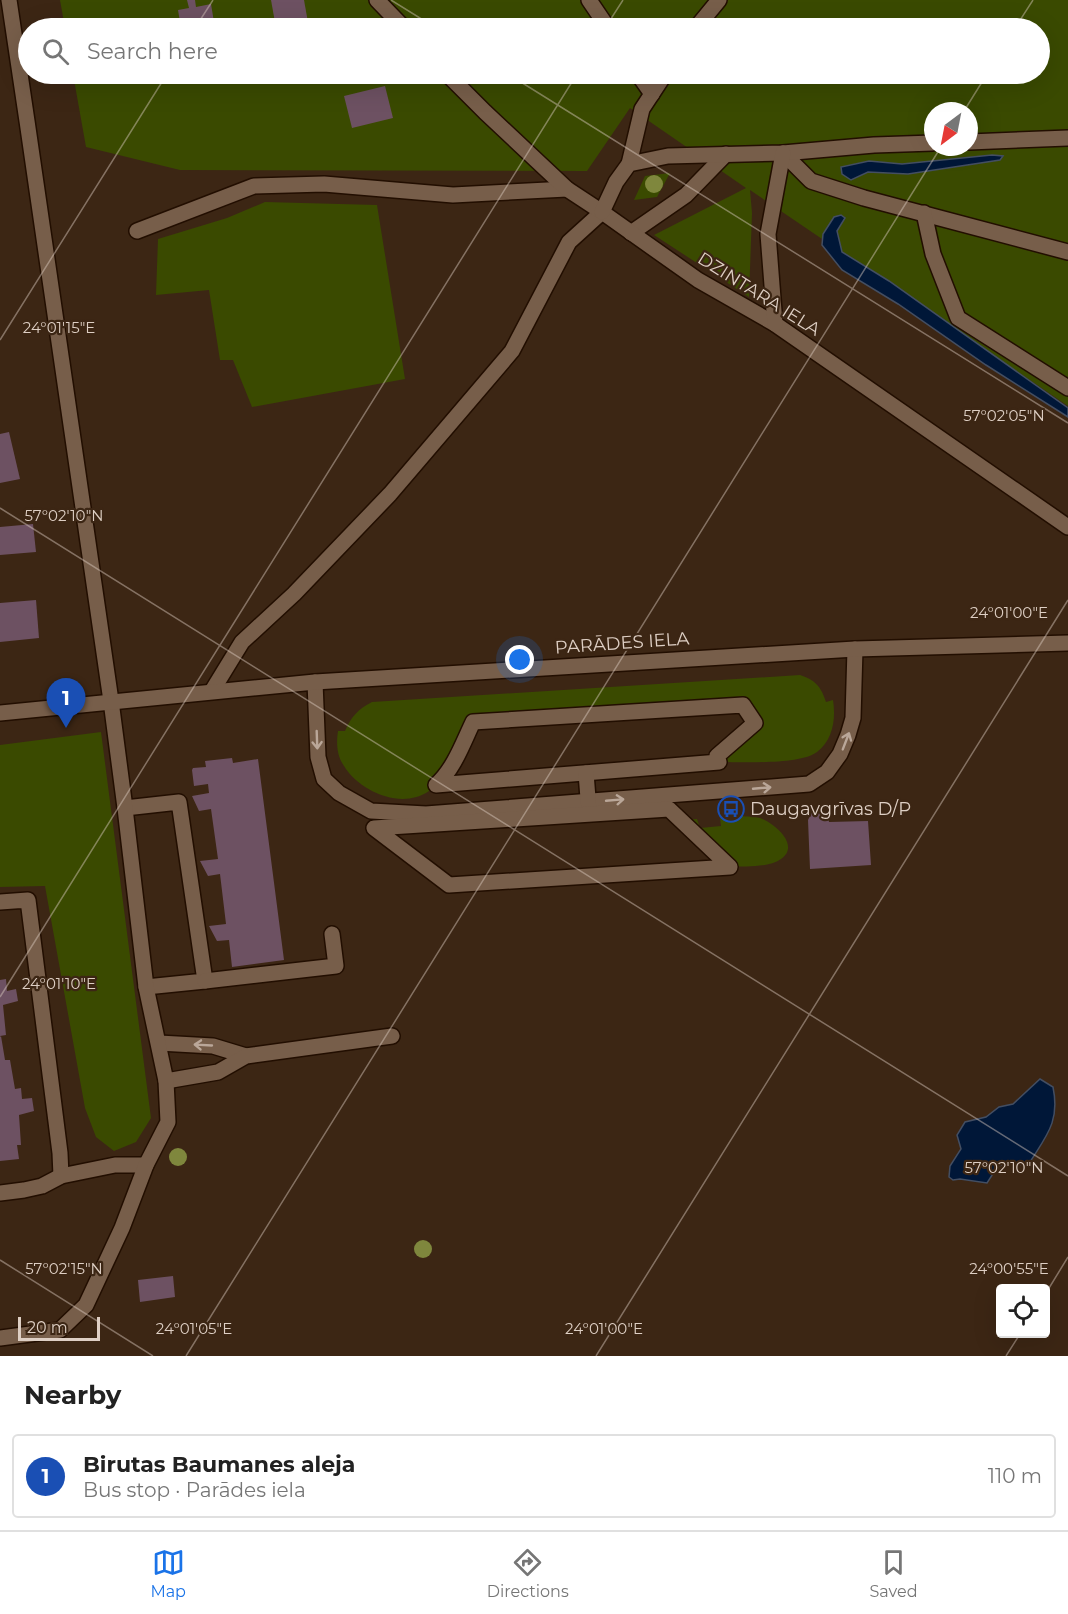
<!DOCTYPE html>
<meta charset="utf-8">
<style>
:root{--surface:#fff;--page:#f6f6f6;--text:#222;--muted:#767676;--line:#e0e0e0;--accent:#1a73e8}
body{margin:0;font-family:Montserrat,sans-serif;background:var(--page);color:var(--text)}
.controls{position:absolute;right:18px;bottom:18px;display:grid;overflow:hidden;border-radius:6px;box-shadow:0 6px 24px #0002}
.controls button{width:54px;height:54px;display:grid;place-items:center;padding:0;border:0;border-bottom:2px solid var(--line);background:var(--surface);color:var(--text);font:30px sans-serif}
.compass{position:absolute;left:924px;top:102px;width:54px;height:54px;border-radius:50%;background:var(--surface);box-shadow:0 6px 24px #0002;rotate:212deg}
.scale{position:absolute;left:18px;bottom:15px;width:82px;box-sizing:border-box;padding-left:6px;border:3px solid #decfc4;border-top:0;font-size:16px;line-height:21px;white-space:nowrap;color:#decfc4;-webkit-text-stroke:4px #3c2614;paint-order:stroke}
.you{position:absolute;left:520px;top:660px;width:21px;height:21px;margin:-15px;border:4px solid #fff;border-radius:50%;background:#1a73e8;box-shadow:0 0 0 9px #1a73e833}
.badge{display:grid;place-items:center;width:39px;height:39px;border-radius:50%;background:var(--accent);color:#fff;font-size:20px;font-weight:700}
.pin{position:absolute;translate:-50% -50px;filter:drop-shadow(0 2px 3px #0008)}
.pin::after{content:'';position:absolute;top:32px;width:21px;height:18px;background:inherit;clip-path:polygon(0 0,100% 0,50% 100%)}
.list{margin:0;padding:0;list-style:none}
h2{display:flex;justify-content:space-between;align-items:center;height:78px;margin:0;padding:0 24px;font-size:26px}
h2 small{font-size:20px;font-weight:400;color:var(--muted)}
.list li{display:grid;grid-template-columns:39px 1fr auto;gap:18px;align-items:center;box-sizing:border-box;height:84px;margin:0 12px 12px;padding:0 12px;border:2px solid var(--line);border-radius:6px}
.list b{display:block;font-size:22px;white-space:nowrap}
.list p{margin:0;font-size:20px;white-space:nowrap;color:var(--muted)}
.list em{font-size:20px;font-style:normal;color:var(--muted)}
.icon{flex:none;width:33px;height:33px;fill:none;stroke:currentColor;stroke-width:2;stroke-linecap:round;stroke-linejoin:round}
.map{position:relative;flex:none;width:1068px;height:1356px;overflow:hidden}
.search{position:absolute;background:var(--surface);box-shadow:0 6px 24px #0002;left:18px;right:18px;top:18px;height:66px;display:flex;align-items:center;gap:15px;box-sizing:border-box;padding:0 21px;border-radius:33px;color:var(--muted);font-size:22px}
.sheet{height:174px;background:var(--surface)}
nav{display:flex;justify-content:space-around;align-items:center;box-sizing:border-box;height:84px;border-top:2px solid var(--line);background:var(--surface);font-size:16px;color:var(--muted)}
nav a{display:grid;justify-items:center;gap:3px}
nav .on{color:var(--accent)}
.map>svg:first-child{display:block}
.green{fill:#3a4a00;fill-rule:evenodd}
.water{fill:#001738;stroke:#434e62;stroke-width:1.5}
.building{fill:#6d5162}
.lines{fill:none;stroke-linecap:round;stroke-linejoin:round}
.service-casing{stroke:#220e00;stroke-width:18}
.minor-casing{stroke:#220e00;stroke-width:18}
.tertiary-casing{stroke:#220e00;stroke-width:18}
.service{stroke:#775e4a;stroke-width:15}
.minor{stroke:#775e4a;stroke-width:15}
.tertiary{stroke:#775e4a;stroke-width:15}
.tree{fill:#7f873d}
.oneway{stroke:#baa799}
.ticks{fill:none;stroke:#decfc4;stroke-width:1.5;stroke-opacity:0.45}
.labels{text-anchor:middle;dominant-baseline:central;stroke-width:4.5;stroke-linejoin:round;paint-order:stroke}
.street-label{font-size:18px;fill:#decfc4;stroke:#3c2614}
.poi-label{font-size:18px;fill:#decfc4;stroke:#3c2614;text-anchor:start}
.ticks-label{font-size:15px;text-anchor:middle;fill:#decfc4;stroke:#3c2614;stroke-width:4.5;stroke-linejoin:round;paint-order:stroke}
</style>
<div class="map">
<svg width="1068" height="1356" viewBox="0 0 1068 1356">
<rect width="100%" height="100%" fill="#3c2614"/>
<g class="green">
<path d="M60,0H1068V406L750,190L752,213L749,297L654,235L746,188L630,108L587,171L180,170L86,147L73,74H1040V28H65ZM933,111H969V147H933Z"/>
<polygon points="670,173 657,197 634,200 645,176"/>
<polygon points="265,202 377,205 405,379 252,407 233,360 220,360 209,290 156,295 158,239 227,218"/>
<path d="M800,675C815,680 821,686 826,702L833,700C836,719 833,740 817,752C800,765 742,762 719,762L755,723L743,705L473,722C461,744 449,777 429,791C402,810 360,792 344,766C337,756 336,743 338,731H345C351,717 358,709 372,702Z"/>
<polygon points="101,732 151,1118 136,1142 114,1151 96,1137 85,1108 45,886 0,887 0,745"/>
<path d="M741,816C747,817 755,816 760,818C774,823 801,845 781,859C768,868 746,866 730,867L682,820L697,819L700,828L721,826L720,818Z"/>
</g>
<g class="water">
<polygon points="992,155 1003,156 1000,160 908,174 868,172 851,180 842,174 841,167 869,161 902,164"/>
<polygon points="841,215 845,218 837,231 842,252 889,281 1068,408 1068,417 986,365 898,304 842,270 822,245 823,234 834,217"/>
<path d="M1040,1079L1053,1087C1060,1121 1047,1135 1030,1162L1016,1166L1011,1163L998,1166L987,1183L960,1179L953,1180L949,1177L950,1166L961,1149L957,1135L965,1122L986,1117L999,1107L1013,1104Z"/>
</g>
<g class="building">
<polygon points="187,0 195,0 196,7 211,4 215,28 181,28 178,10 189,8"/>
<polygon points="271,0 304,0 309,28 276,28"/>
<polygon points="385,86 393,118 352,128 344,96"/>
<polygon points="9,432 20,479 0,483 0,434"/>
<polygon points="33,524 36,552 0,555 0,527"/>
<polygon points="36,600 39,638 0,642 0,603"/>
<polygon points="232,758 233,763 258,759 284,960 232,967 229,940 217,941 209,926 226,924 220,874 208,876 200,861 218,859 211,809 199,811 192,796 209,793 208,784 194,786 192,770 193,768 206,767 205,761"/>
<polygon points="816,810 825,812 828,814 829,822 868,821 871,865 810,869 808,820 812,812"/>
<polygon points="6,979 7,991 16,989 18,1001 3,1005 6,1035 0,1036 0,980"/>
<polygon points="1,1036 5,1060 10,1060 15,1089 21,1088 22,1099 32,1098 34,1111 19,1115 21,1145 17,1145 19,1159 0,1161 0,1037"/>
<polygon points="173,1276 175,1297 140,1302 138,1280"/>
</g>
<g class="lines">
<g class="service-casing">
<g id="service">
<polyline points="589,0 608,28"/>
<polyline points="696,28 719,0"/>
<polyline points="638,74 652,94"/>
<polyline points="783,153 811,181 864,198 1068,252"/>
<polyline points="629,164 642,109 665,74"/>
<polyline points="924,213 933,254 958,318 1068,388"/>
<polyline points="137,231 254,186 324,184 453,195 567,189"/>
<polyline points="631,233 686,195 726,154"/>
<polyline points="315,682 318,757 324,779 339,793 371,811 426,814 809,784 827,772 840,754 848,735 853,718 855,649"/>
<polyline points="212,691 242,642 294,594 390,494 512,351 569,242 602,212"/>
<path d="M743,705L755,723L717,756L719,762L436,785C454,769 463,743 473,722Z"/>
<polyline points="586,773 589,811"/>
<polyline points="125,808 179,802 205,981 146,987"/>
<polygon points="669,809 730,867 449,885 374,828"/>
<polyline points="0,902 28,900 60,1153 61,1176"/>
<polyline points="205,981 336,966 332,934"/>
<polyline points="159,1043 213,1046 246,1056"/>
<polyline points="166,1081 218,1072 246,1056 392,1036"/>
<polyline points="0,1193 24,1190 42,1186 61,1176 115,1165 146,1165"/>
</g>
</g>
<g class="minor-casing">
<g id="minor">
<polyline points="377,0 404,28"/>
<polyline points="447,74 485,112 567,189 602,212 698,280 775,324 1068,527"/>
<polyline points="969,142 1068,138"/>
<polyline points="602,212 616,182 629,164 668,156 783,153 874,145 933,143"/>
<polyline points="775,324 768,234 783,153"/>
<polyline points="0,1338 60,1330 86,1305 122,1228 146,1165 168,1122 166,1081 146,987 125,808 111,701 27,121 9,0"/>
</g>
</g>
<g class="tertiary-casing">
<polyline id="tertiary" points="0,713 315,682 855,649 1068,643"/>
</g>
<use href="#service" class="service"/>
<use href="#minor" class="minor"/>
<use href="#tertiary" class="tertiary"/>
</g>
<g class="tree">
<circle cx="654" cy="184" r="9"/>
<circle cx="178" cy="1157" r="9"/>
<circle cx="423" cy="1249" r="9"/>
</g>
<defs><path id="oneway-shaft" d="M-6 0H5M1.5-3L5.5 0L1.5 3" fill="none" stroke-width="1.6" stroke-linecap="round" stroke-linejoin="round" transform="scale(1.5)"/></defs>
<g class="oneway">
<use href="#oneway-shaft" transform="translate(317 740) rotate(88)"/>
<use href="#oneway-shaft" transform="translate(846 741) rotate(-69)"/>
<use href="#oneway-shaft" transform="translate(762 788) rotate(-5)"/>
<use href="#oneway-shaft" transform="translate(615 800) rotate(-5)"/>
<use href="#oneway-shaft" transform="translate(203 1045) rotate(-177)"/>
</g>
<path class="ticks" d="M391,0L436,28M195,28L213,0M605,28L623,0M1015,28L1033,0M508,74L1068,423M964,111L987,74M0,340L167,74M0,508L1068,1176M0,997L577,74M0,1260L153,1356M1046,1293L1068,1257M186,1356L941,147M596,1356L1068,600M1006,1356L1020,1334"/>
<defs>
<g id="bus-ring" transform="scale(1.35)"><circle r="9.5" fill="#3c2614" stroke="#1a4fb4" stroke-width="1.5"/><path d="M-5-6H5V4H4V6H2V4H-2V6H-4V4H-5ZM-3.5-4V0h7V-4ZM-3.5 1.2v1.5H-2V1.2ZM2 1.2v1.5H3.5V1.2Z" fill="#1a4fb4"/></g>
</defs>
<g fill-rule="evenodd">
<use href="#bus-ring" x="731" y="809"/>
</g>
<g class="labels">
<g class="street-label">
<text transform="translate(759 294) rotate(32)">DZINTARA IELA</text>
<text transform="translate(622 643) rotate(-4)">PARĀDES IELA</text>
</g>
<g class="poi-label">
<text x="750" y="809">Daugavgrīvas D/P</text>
</g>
</g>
<g class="ticks-label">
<text x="59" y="333">24°01'15"E</text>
<text x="1004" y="421">57°02'05"N</text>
<text x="64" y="521">57°02'10"N</text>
<text x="1009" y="618">24°01'00"E</text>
<text x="59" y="989">24°01'10"E</text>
<text x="1004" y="1173">57°02'10"N</text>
<text x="64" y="1274">57°02'15"N</text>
<text x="1009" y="1274">24°00'55"E</text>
<text x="194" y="1334">24°01'05"E</text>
<text x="604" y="1334">24°01'00"E</text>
</g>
</svg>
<div class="controls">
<button><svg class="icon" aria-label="locate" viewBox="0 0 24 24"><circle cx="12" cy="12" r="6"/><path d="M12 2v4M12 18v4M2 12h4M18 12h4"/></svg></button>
</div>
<svg class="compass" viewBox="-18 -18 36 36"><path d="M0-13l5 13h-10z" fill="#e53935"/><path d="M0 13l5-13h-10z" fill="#767676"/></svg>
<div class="scale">20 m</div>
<div class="you"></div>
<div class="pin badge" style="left:66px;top:728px;background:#1a4fb4">1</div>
<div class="search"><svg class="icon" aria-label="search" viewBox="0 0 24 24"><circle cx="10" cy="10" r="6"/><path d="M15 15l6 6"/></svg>Search here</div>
</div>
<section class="sheet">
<h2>Nearby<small></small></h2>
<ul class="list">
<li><span class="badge" style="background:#1a4fb4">1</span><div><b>Birutas Baumanes aleja</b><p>Bus stop · Parādes iela</p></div><em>110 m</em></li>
</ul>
</section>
<nav>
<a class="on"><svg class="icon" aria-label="map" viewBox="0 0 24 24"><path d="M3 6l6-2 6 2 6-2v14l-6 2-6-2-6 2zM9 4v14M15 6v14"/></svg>Map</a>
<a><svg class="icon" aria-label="directions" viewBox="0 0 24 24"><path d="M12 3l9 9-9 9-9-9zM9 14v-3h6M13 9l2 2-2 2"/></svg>Directions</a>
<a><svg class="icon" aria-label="saved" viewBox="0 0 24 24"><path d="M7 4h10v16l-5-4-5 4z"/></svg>Saved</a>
</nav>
